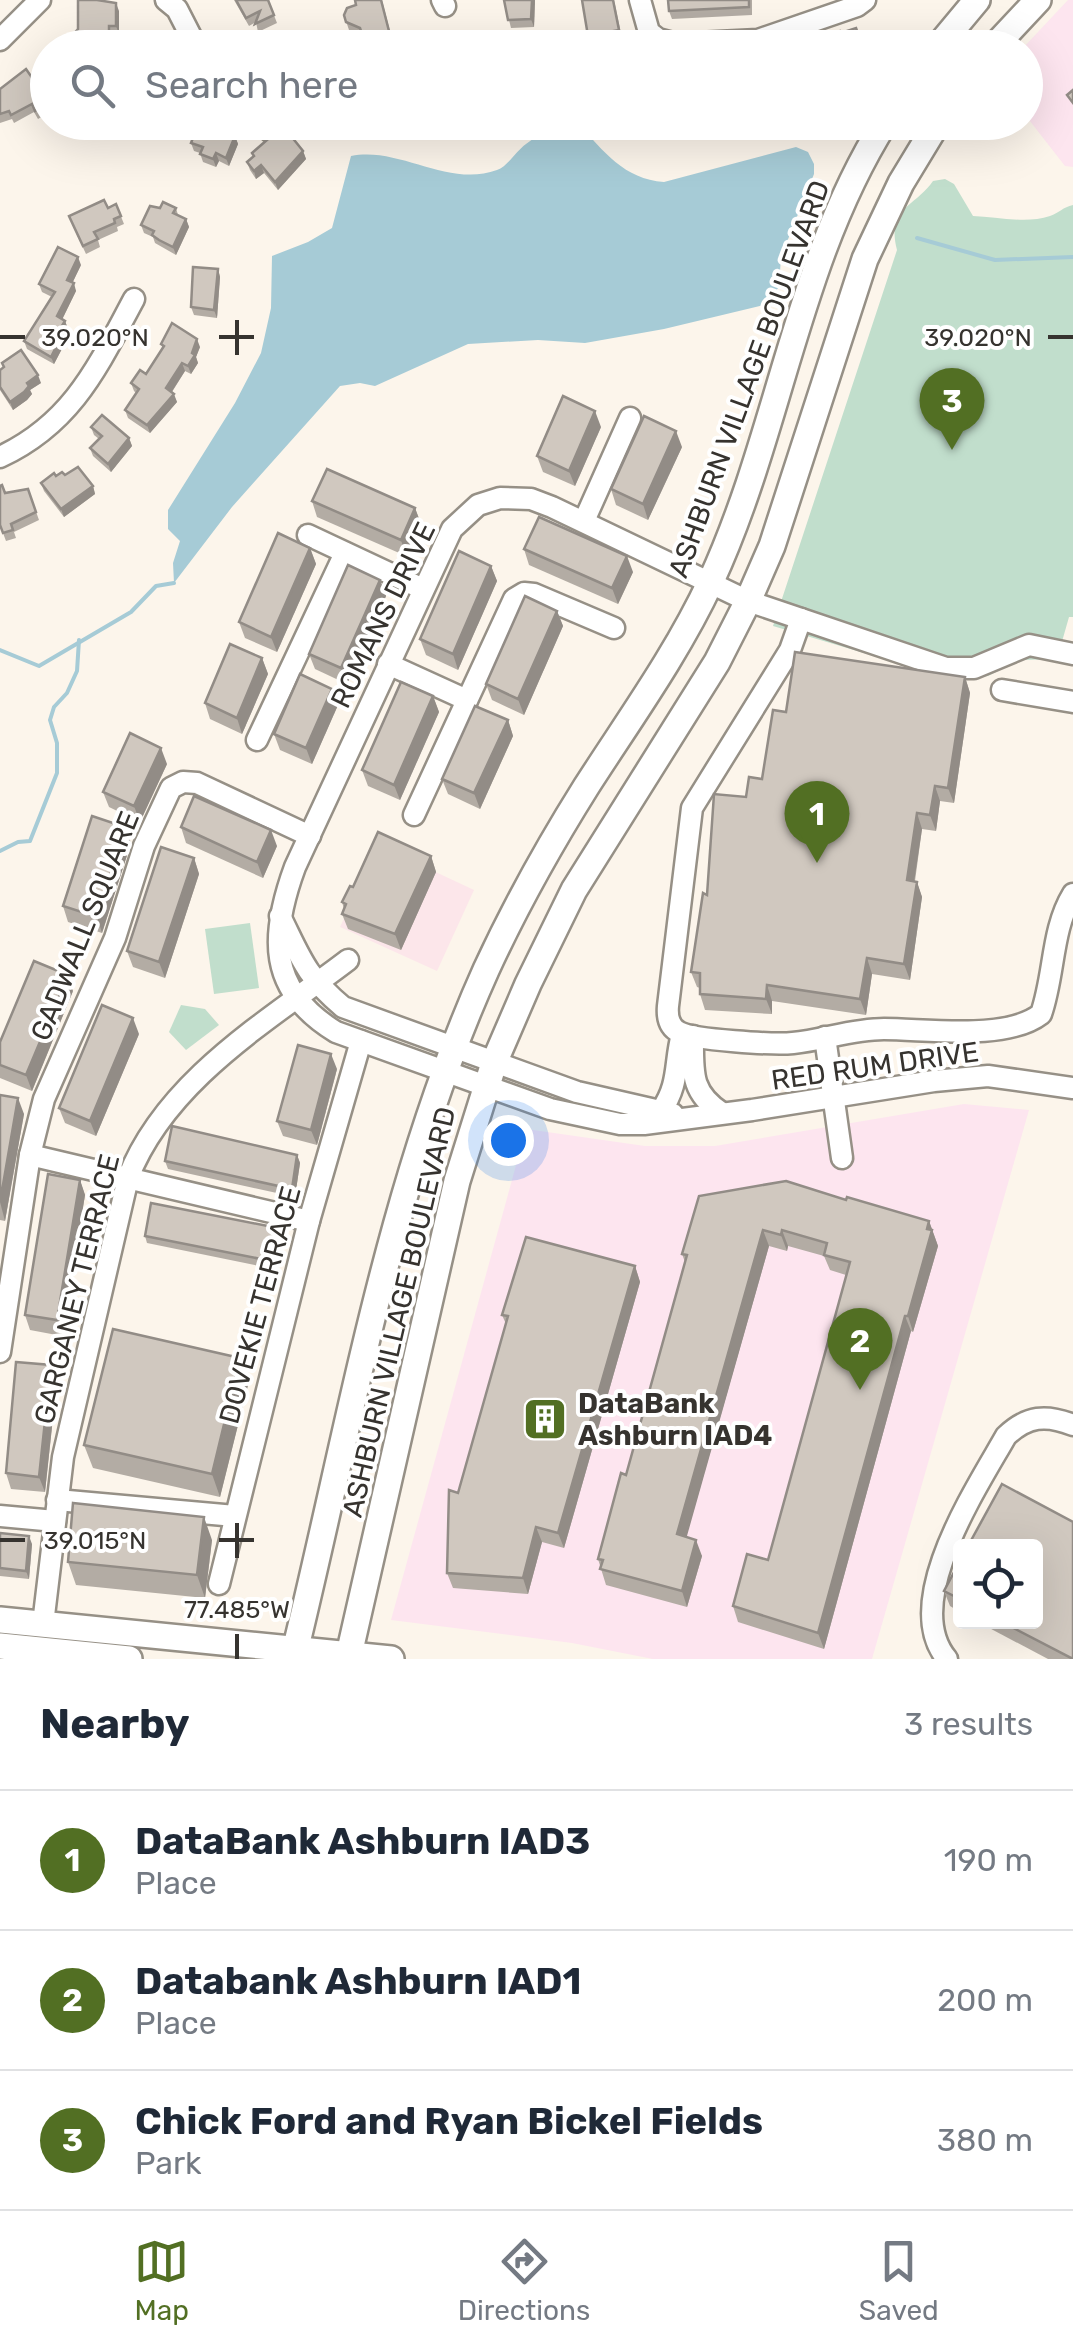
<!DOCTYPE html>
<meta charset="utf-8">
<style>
:root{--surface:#fff;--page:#f2f2f3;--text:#1f2937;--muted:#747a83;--line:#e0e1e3;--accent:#526f23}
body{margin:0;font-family:Rubik,sans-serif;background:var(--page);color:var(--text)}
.controls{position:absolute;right:30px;bottom:30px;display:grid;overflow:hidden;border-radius:10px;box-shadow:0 10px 40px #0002}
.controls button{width:90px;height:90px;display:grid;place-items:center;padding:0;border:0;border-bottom:2px solid var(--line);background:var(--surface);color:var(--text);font:50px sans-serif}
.you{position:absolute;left:508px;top:1140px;width:35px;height:35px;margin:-25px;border:8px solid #fff;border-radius:50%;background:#1a73e8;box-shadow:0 0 0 15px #1a73e833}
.badge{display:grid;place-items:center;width:65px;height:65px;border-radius:50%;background:var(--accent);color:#fff;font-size:32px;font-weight:700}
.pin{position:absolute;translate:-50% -82px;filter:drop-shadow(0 2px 5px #0008)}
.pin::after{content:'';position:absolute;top:52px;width:35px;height:30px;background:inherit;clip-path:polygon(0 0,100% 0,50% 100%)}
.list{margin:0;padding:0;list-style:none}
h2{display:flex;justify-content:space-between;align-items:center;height:130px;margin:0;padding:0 40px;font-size:42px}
h2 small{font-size:32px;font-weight:400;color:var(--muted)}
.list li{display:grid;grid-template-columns:65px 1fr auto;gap:30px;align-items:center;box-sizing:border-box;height:140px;padding:0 40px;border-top:2px solid var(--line)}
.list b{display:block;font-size:38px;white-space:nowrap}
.list p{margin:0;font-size:32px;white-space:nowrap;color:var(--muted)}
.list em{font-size:32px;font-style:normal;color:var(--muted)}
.icon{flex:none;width:55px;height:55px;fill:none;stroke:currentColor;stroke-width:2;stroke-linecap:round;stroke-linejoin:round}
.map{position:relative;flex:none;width:1073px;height:1659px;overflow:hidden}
.search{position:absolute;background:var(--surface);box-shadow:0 10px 40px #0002;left:30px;right:30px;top:30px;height:110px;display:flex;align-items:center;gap:25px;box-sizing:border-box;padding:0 35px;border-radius:55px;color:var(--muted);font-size:38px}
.sheet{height:550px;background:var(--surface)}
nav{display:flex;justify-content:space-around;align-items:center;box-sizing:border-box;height:140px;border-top:2px solid var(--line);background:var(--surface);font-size:28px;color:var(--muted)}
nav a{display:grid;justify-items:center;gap:5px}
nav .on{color:var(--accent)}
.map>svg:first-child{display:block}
.commercial{fill:#fde5ef}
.education{fill:#fce6ea}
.green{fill:#c1decc}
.water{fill:#a6cbd6}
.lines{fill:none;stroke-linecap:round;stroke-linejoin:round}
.stream{stroke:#a6cbd6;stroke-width:4}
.minor-casing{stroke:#969086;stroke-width:25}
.major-casing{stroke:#969086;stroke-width:30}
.minor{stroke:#fff;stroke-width:20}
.major{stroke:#fff;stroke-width:25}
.wall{fill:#b3aca4}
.shaded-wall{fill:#928c86}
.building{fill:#d0c8bf;stroke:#928c86;stroke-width:2.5}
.ticks{fill:none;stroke:#36332f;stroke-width:4}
.labels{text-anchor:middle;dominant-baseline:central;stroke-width:8;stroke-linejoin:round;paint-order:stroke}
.street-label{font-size:28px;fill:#36332f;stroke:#fff}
.poi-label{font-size:28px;font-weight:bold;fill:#36332f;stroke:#fff;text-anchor:start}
.ticks-label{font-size:25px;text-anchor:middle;fill:#36332f;stroke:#fff;stroke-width:8;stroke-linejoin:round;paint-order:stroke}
</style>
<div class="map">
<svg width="1073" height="1659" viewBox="0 0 1073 1659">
<rect width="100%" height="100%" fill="#fcf5eb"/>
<g class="commercial">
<polygon points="1068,0 1073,0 1073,167 1065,166 1026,116 1026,48 1023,48"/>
<polygon points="964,1104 1029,1110 872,1659 653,1659 572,1643 391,1620 526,1129 645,1146 715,1146"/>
</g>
<polygon class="education" points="378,845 474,890 437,971 340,927"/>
<g class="green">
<path d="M945,179L954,184L973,216C997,217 1027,224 1050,216C1059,213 1063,207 1073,205V617H1069L1057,659L1020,660L988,676L955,680L773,626L897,250C886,208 915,207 933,181Z"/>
<polygon points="250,923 259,988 214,994 205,929"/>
<polygon points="181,1005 205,1009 219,1025 186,1050 169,1032"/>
</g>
<path class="water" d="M559,122L578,123C604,152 624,179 664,182L796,147L808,152L814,164V174L781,257L779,287L764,305L664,329L585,343L538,340L468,344L375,386L360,383L340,386L232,507L174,583L173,563L180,541L168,529V510L235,403L261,353L271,308L272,256L308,242L332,228L351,156C399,146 448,188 497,170C508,166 516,151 526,144C536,136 548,129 559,122Z"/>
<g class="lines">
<g class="stream">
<polyline points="917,238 995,260 1073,257"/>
<polyline points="0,650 39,666 131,612 156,586 174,583"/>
<polyline points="0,851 18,842 30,841 57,773 57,743 50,720 54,707 67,693 77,671 79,640"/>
</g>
<g class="minor-casing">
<g id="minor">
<polyline points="166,0 177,9 197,48"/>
<polyline points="442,0 445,6"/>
<polyline points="640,0 649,32 658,39 677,44 758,40 857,6 865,0"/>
<polyline points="0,40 40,0"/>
<polyline points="264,122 270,131"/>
<path d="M0,457C73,423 98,366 134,299"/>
<polyline points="584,521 630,418"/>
<polyline points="308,535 423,589"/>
<path d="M801,619L790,650L692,808L668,1006C667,1017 669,1027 679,1032C693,1040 775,1045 793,1043C823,1040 853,1029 884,1029C927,1029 1006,1041 1041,1014C1055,974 1051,930 1073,894"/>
<path d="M1073,654L1029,645L974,668H946L748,601L552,507L531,499L500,498L478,505L452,529L295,867C270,935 267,990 336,1032L550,1109L620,1124H644L752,1110L934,1081L988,1076L1073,1088"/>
<polyline points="388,664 467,700"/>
<polyline points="1002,690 1073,702"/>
<polyline points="257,740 345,553"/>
<polyline points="414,815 514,599 524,593 534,594 614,628"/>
<path d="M280,916C301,958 305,975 343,1007L577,1092L673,1114"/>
<path d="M693,1036C693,1072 690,1092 722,1113"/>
<polyline points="825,1037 842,1158"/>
<path d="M661,1111C680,1083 674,1064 682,1034"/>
<polyline points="30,1155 309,1221"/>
<polyline points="0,1352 30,1155 44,1099 115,938 144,846 171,788 183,782 197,783 310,836"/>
<polyline points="57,1500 235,1516"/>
<polyline points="0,1516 55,1521"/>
<polyline points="219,1584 309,1221 361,1041"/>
<path d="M43,1624L63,1457L128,1178C166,1080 268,1021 348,960"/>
<path d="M947,1659C900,1603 976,1489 1006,1436C1027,1416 1046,1414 1073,1425"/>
</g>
</g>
<g class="major-casing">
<g id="major">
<polyline points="937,48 977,0"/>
<polyline points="993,48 1038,0"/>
<polyline points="0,1620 391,1659"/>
<polyline points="0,1646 129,1659"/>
<path d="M293,1659C350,1428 388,1188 486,970C515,907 549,846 586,787C629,720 677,654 711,581C780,432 796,263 885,122"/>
<polyline points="348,1659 457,1181 494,1063 528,984 574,890 717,662 748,601 772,546 865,259 901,183 938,122"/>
</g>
</g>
<use href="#minor" class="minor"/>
<use href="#major" class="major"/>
</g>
<g class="wall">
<polygon points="234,0 268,0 277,23 258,32 256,22 249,26"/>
<polygon points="382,0 393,43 378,48 366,48 362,36 349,30 344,15 356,5"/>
<polygon points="504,0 535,0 534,27 511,28"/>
<polygon points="614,0 622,38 591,44 588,36"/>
<polygon points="668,0 752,0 752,15 672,19 669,11"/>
<polygon points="119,11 119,34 112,34 112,45 78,45 72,40 71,37"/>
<polygon points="0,89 47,103 48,113 38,119 34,112 14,123 12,119 0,123"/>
<polygon points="147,122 181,122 173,135"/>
<polygon points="235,136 238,144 229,166 219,161 216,167 203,162 200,153 194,151 191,143"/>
<polygon points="303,151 306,159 278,190 264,173 256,179 250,170 247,162 253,157 252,153"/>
<polygon points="116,204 124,224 117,227 118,231 98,240 100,247 86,254 72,224"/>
<polygon points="160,208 176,208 178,215 186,219 189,227 176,255 155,243 153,237 144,233 141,225"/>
<polygon points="81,265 72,283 76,291 62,319 65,321 68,329 63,337 65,343 54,364 27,349 24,341 52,297 42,292 39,284"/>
<polygon points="218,269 220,277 217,318 194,315 191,307"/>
<polygon points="161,344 200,347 196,357 198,363 191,374 185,371 172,392 177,402 150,433 128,418 125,410 136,393 134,391 131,383 146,374 163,349"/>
<polygon points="2,363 41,383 30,390 32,394 27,400 13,410 0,390 0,370 3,368"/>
<polygon points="91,427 129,438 132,446 111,472 93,456 90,448 99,439 94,435"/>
<polygon points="601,427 575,486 543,472 537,456"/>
<polygon points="682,447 648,520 616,505 611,489"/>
<polygon points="65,475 93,486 95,494 64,517 44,491 41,483 56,476"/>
<polygon points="28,489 39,520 14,532 16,538 6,541 0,525 5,493"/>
<polygon points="312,501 415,508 421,524 406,556 317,517"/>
<polygon points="310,548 316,564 277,652 245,638 239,622"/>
<polygon points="524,549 633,572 618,604 529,565"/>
<polygon points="491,566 497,581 458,670 426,655 420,639"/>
<polygon points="380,580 386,596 347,684 315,669 309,654"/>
<polygon points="557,611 563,626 524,715 492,700 486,684"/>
<polygon points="262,658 268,674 242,734 210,719 205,703"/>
<polygon points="965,677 970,693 954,803 940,801 936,831 922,829 915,881 917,882 922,897 910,980 872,974 866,1015 772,1001 772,1014 705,1010 700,994 700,988 697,987 691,972 707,895 746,797 762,779 786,712"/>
<polygon points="433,696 439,712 400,800 368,786 362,770"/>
<polygon points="338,705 312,764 280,750 274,734"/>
<polygon points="508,720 513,736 480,809 448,794 442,779"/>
<polygon points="167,764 140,822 109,807 103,792"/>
<polygon points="181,827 277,846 263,878 186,843"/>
<polygon points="131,843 102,933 68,922 63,906"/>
<polygon points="431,856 436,872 401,950 348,929 342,914 344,909 342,902 353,887"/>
<polygon points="194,858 199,874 165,978 133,967 127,951"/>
<polygon points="73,991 32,1091 0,1078 0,1042"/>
<polygon points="139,1034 96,1136 65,1123 59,1108"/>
<polygon points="337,1069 317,1145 283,1136 277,1121"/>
<polygon points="0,1095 24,1114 5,1221 0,1220"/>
<polygon points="297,1155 300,1163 295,1197 168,1169 165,1161"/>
<polygon points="80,1180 85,1195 62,1336 30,1330 25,1315"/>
<polygon points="846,1200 929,1221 938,1246 913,1332 911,1331 824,1649 738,1622 733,1606 768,1560 846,1275 830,1270 824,1256 788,1246 787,1251 769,1246 686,1537 702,1556 687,1607 606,1585 598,1559 626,1475 685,1262 682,1254"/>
<polygon points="145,1236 281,1236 274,1269 147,1243"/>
<polygon points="635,1266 640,1282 564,1548 542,1542 528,1594 453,1588 447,1573 458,1493 506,1324 502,1315"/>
<polygon points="240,1358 249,1381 220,1497 93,1468 84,1445"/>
<polygon points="57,1380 45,1492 11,1489 6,1473"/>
<polygon points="0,1533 32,1544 29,1579 0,1576"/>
<polygon points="212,1540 205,1598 76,1585 68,1562"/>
<polygon points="960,1561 960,1612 950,1606 944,1591"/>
<polygon points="978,1622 1036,1622 1073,1659 1048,1659"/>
</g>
<g class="shaded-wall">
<polygon points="532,0 535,0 534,27 531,19"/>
<polygon points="116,3 119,11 119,34 116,26"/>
<polygon points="173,122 181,122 173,135 170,128"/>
<polygon points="235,136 238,144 229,166 226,158"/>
<polygon points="303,151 306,159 278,190 275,182"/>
<polygon points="216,153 219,161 216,167 213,159"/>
<polygon points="261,165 264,173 256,179 254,171"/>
<polygon points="186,219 189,227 176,255 173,247"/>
<polygon points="78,257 81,265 70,288 67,280"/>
<polygon points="218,269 220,277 217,318 214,310"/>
<polygon points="74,283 76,291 60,324 57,316"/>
<polygon points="65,321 68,329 63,337 65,343 54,364 51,357 58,332"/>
<polygon points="197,339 200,347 196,357 198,363 191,374 188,366"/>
<polygon points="182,363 185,371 169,396 166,388"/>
<polygon points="38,375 41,383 30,390 32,394 27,400 13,410 10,402 27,383"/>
<polygon points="174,394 177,402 150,433 147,425"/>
<polygon points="595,411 601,427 575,486 569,471"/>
<polygon points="676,431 682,447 648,520 643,504"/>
<polygon points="129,438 132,446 111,472 108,464"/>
<polygon points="93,486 95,494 64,517 61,509"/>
<polygon points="415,508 421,524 406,556 401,540"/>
<polygon points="310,548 316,564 277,652 271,637"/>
<polygon points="627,556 633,572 618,604 612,588"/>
<polygon points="491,566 497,581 458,670 453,654"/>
<polygon points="380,580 386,596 347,684 341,668"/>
<polygon points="557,611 563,626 524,715 518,699"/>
<polygon points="262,658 268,674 242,734 237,718"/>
<polygon points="965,677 970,693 954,803 948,788"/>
<polygon points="332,689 338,705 312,764 306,748"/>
<polygon points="433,696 439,712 400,800 394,785"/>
<polygon points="508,720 513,736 480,809 474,793"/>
<polygon points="161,748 167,764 140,822 134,806"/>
<polygon points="935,786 940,801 936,831 930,815"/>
<polygon points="917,813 922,829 912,896 907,880"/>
<polygon points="125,827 131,843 102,933 97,917"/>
<polygon points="271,830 277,846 263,878 257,862"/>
<polygon points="431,856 436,872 401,950 395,934"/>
<polygon points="194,858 199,874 165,978 159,962"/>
<polygon points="917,882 922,897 910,980 904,964"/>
<polygon points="867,958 872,974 866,1015 860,999"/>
<polygon points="68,975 73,991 32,1091 26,1075"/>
<polygon points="767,985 772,1001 772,1014 766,999"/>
<polygon points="133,1018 139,1034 96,1136 90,1121"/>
<polygon points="331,1054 337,1069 317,1145 311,1130"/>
<polygon points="18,1098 24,1114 5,1221 0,1202"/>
<polygon points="297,1155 300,1163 295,1197 292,1189"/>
<polygon points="80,1180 85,1195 62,1336 57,1320"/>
<polygon points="929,1221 938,1246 913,1332 908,1316"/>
<polygon points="278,1228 281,1236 274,1269 271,1261"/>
<polygon points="763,1230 769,1246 683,1550 677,1534"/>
<polygon points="782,1230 788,1246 787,1251 781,1235"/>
<polygon points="635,1266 640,1282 564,1548 558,1533"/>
<polygon points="905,1316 911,1331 824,1649 818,1633"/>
<polygon points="240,1358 249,1381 220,1497 212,1474"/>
<polygon points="51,1365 57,1380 45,1492 39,1477"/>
<polygon points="204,1517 212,1540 205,1598 197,1575"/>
<polygon points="536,1527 542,1542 528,1594 523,1578"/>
<polygon points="29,1536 32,1544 29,1579 26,1571"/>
<polygon points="696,1540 702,1556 687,1607 682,1591"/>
</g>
<g class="building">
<polygon points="78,0 97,0 116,3 116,26 109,26 109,37 71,37 78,29"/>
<polygon points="236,0 268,0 274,15 255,24 260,11 246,18"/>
<polygon points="355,0 381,0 390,35 365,43 360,28 346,22 344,15 347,8 356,5"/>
<polygon points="504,0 532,0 531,19 508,20"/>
<polygon points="582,0 613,0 619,30 588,36"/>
<polygon points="668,0 749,0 749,7 669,11"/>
<polygon points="856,28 863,48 792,48 840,31 841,33"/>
<polygon points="400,36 412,46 411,48 391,48"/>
<polygon points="70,38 81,48 62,48"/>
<polygon points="48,54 48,69 40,63"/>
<polygon points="26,69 44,95 42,97 46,104 35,111 32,104 11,115 9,111 0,114 0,89"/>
<polygon points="1073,90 1073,103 1067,95"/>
<polygon points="160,122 173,122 170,128"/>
<polygon points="199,122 207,122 235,136 226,158 216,153 213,159 200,154 203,147 191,143"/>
<polygon points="283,126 303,151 275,182 261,165 254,171 247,162 254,156 252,153"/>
<polygon points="104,200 108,208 116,204 121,216 114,219 115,223 94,232 98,239 83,246 69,216"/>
<polygon points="163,202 176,208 173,213 186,219 173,247 159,240 152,235 154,231 141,225 150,206 160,208"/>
<polygon points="58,247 78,257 67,280 74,283 57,316 65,321 58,332 62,335 51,357 24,341 55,292 39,284"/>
<polygon points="193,267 218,269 214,310 191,307"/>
<polygon points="172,323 197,339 192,353 195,355 188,366 182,363 166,388 174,394 147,425 125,410 139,389 131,383 140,370 146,374 164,346 161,344"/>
<polygon points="21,350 38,375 27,383 29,386 24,392 10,402 0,387 0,370 4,367 2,363"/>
<polygon points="563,396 595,411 569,471 537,456"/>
<polygon points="102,415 129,438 108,464 90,448 102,436 91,427"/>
<polygon points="644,416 676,431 643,504 611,489"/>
<polygon points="78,467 93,486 61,509 41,483 54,473 56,476 62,472 65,475"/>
<polygon points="327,469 415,508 401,540 312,501"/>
<polygon points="2,485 5,493 28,489 36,512 11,524 13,530 3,533 0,525 0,486"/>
<polygon points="539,517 627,556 612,588 524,549"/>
<polygon points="278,533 310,548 271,637 239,622"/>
<polygon points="459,551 491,566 453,654 420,639"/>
<polygon points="348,565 380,580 341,668 309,654"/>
<polygon points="525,596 557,611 518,699 486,684"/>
<polygon points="230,644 262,658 237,718 205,703"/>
<polygon points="795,652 965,677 948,788 935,786 930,815 917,813 907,880 917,882 904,964 867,958 860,999 767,985 766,999 700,994 700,973 691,972 703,893 707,895 714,794 746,797 749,777 762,779 773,710 786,712"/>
<polygon points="300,674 332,689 306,748 274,734"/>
<polygon points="401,682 433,696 394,785 362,770"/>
<polygon points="475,706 508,720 474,793 442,779"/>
<polygon points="130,733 161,748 134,806 103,792"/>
<polygon points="194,796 271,830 257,862 181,827"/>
<polygon points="92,816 125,827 97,917 63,906"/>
<polygon points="378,832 431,856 395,934 342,914 346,904 342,902 350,886 353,887"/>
<polygon points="161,847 194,858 159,962 127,951"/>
<polygon points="34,961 68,975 26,1075 0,1065 0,1042"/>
<polygon points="102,1005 133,1018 90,1121 59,1108"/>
<polygon points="298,1045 331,1054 311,1130 277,1121"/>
<polygon points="0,1095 18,1098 0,1202"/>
<polygon points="172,1126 297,1155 292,1189 165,1161"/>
<polygon points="48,1174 80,1180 57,1320 25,1315"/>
<polygon points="786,1181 846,1200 847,1197 929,1221 927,1229 932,1230 908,1316 905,1316 818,1633 733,1606 747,1554 768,1560 850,1262 824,1255 827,1243 782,1230 781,1235 763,1230 677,1534 696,1540 682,1591 600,1569 603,1560 598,1559 621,1473 626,1475 687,1255 682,1254 699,1196"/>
<polygon points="151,1203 278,1228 271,1261 145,1236"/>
<polygon points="526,1237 635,1266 558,1533 536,1527 523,1578 447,1573 449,1490 458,1493 508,1316 502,1315"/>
<polygon points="113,1329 240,1358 212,1474 84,1445"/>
<polygon points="16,1362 51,1365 39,1477 6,1473"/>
<polygon points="1002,1484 1073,1522 1073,1659 1002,1622 1036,1622 1036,1546 968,1546"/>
<polygon points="73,1503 204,1517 197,1575 68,1562"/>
<polygon points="0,1533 29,1536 26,1571 0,1568"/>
<polygon points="960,1561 960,1599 944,1591"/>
</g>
<path class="ticks" d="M237,320V355M0,337H25M219,337H254M1048,337H1073M237,1523V1558M0,1540H25M219,1540H254M237,1634V1659"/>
<defs>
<g id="building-square" transform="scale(2.25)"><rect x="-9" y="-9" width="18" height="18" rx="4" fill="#526f23" stroke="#fff"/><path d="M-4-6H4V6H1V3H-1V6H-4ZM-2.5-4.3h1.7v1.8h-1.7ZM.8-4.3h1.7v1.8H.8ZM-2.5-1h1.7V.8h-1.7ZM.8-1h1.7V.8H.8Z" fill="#fff"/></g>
</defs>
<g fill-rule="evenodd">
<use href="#building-square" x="545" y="1419"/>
</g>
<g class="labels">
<g class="street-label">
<text transform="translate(749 379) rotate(-70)">ASHBURN VILLAGE BOULEVARD</text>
<text transform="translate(383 615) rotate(-64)">ROMANS DRIVE</text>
<text transform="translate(85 926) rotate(-68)">GADWALL SQUARE</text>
<text transform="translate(875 1066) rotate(-8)">RED RUM DRIVE</text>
<text transform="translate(77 1289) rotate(-76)">GARGANEY TERRACE</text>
<text transform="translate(260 1305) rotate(-75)">DOVEKIE TERRACE</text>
<text transform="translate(399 1312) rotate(-77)">ASHBURN VILLAGE BOULEVARD</text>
</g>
<g class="poi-label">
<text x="578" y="1403">DataBank<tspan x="578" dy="32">Ashburn IAD4</tspan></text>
</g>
</g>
<g class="ticks-label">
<text x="95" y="346">39.020°N</text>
<text x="978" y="346">39.020°N</text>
<text x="95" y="1549">39.015°N</text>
<text x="237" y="1618">77.485°W</text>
</g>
</svg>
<div class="controls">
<button><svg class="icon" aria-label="locate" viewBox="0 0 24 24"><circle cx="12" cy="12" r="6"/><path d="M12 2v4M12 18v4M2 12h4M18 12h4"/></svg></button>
</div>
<div class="you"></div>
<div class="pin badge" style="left:817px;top:863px">1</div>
<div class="pin badge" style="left:860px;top:1390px">2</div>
<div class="pin badge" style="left:952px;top:450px">3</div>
<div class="search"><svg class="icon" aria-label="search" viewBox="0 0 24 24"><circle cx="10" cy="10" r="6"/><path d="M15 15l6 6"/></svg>Search here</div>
</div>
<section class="sheet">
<h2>Nearby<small>3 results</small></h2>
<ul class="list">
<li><span class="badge">1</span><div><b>DataBank Ashburn IAD3</b><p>Place</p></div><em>190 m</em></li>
<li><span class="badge">2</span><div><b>Databank Ashburn IAD1</b><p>Place</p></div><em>200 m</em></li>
<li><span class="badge">3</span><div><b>Chick Ford and Ryan Bickel Fields</b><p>Park</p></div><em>380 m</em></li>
</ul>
</section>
<nav>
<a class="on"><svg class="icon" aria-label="map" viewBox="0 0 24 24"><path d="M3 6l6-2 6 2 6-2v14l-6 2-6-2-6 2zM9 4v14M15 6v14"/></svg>Map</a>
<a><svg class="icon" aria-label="directions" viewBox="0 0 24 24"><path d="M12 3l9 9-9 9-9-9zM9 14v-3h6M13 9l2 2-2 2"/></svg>Directions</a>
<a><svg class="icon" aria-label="saved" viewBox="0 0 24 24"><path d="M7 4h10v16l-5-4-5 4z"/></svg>Saved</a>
</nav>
